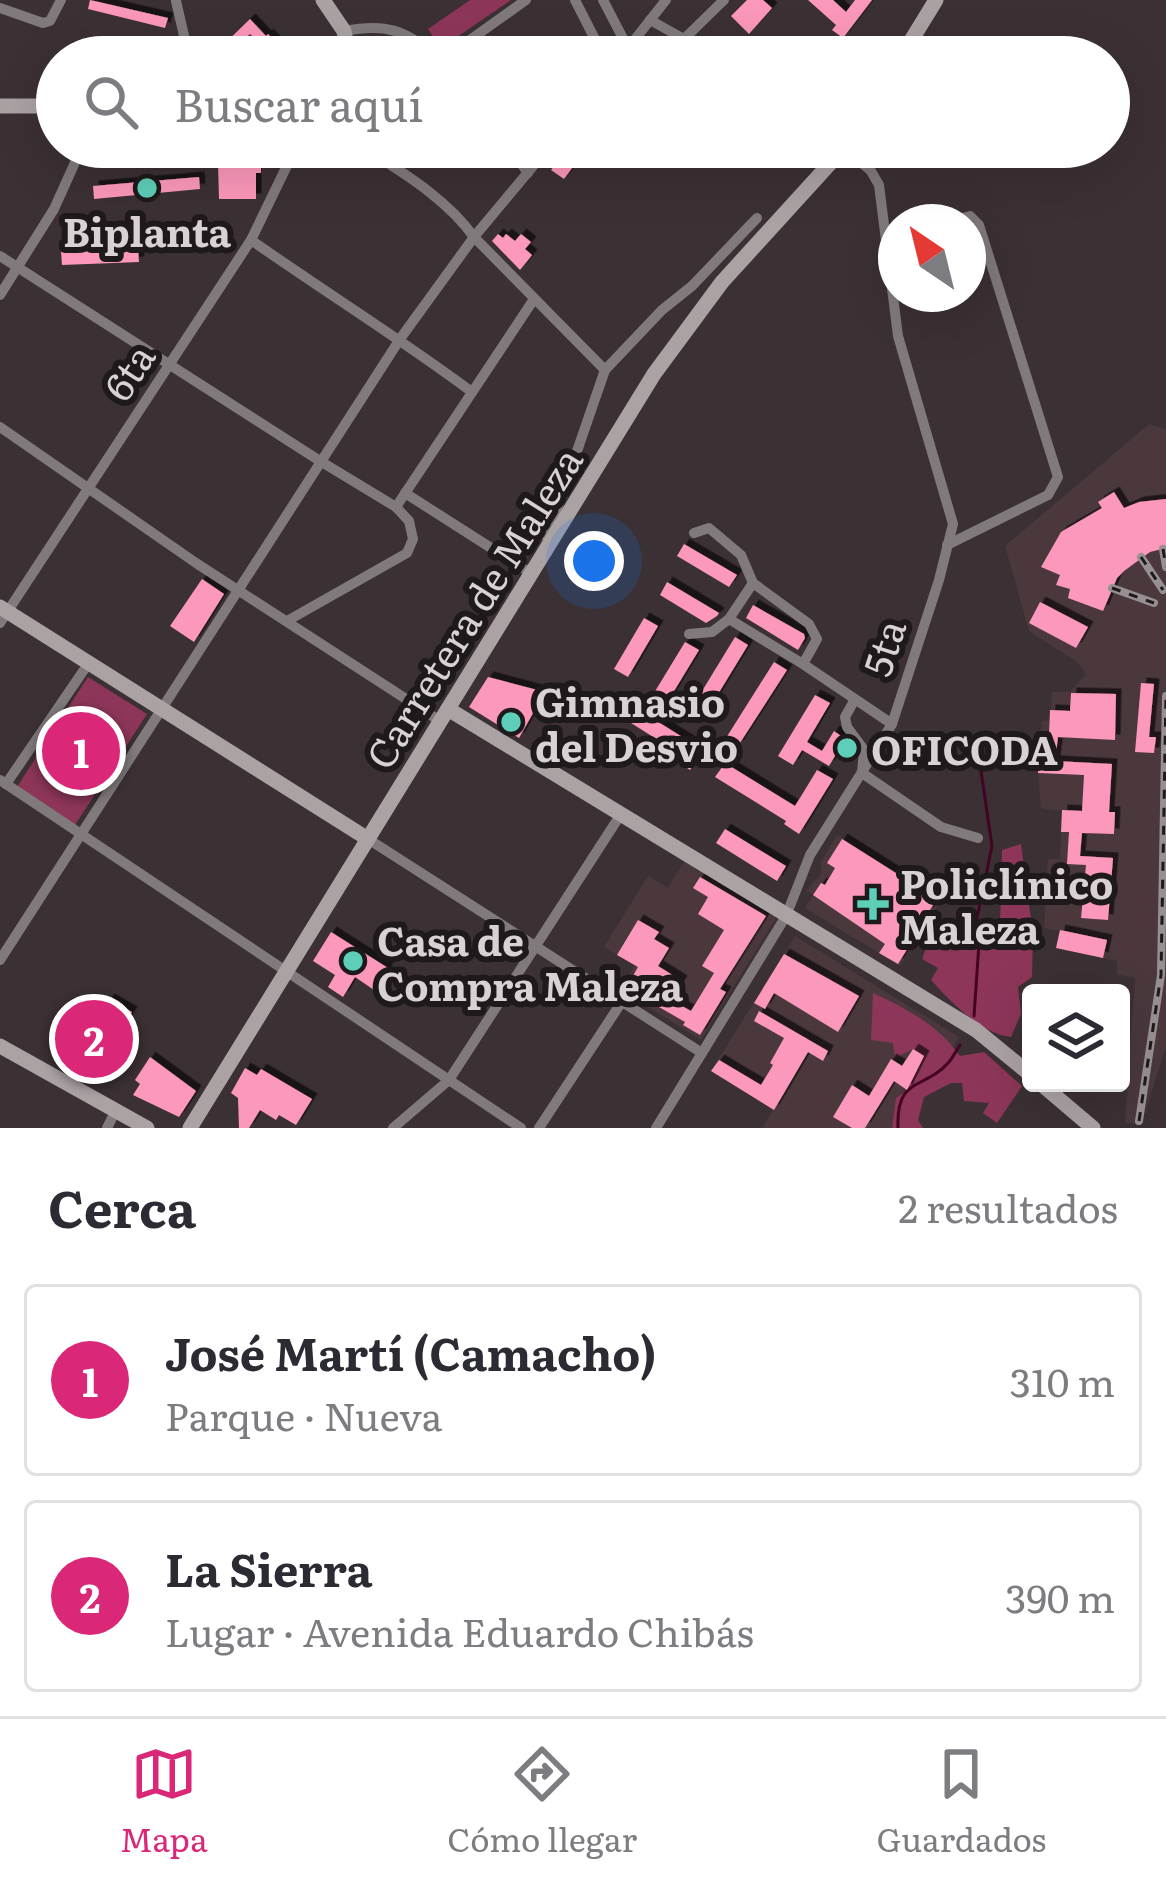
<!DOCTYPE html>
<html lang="es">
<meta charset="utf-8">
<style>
:root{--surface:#fff;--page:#f2f2f3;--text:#2b2b33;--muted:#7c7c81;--line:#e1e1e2;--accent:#db2777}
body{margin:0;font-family:Literata,serif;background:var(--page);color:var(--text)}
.controls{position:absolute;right:36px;bottom:36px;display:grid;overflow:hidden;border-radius:12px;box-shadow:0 12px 48px #0002}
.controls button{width:108px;height:108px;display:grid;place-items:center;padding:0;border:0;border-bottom:3px solid var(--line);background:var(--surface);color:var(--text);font:60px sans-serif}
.compass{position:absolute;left:878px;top:204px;width:108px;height:108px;border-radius:50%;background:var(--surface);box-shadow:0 12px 48px #0002;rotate:325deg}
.you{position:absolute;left:594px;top:561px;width:42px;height:42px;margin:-30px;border:9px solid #fff;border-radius:50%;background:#1a73e8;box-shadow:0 0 0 18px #1a73e833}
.badge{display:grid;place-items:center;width:78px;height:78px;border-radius:50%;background:var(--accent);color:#fff;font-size:39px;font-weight:700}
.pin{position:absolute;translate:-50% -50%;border:6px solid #fff;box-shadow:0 3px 12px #0006}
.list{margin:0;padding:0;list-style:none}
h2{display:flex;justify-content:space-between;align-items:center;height:156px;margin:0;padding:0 48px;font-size:51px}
h2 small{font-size:39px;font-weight:400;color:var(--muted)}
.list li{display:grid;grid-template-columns:78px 1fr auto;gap:36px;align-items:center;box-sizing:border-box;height:192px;margin:0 24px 24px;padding:0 24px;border:3px solid var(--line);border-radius:12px}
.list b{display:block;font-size:45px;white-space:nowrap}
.list p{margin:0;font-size:39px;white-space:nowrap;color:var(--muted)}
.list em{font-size:39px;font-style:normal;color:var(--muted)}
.icon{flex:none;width:66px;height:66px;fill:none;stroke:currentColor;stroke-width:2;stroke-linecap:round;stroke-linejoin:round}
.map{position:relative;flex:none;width:1166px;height:1128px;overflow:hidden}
.search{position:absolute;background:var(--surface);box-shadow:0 12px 48px #0002;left:36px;right:36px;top:36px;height:132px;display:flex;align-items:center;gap:30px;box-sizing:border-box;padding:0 42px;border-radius:66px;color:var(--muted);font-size:45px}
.sheet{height:588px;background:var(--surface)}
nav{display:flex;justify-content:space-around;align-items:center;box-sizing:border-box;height:168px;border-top:3px solid var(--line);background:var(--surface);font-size:33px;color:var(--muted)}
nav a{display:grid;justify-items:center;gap:6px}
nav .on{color:var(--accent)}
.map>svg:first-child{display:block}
.built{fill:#4a383d}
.green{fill:#8d3659}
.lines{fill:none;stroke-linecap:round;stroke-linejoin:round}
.stream{stroke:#450323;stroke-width:3}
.building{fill:#fc98bb;filter:url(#shadow)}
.street{stroke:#807a7c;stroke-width:10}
.secondary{stroke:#aba2a4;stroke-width:15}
.rail-casing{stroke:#978f91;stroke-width:8}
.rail{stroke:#1e1a1b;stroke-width:3;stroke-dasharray:9;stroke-linecap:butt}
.poi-dot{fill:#5eceb8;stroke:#1e1a1b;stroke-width:4.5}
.labels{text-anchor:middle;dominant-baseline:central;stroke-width:12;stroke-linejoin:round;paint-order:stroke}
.poi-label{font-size:39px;font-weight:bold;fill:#d9d2d4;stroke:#1e1a1b;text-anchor:start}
.street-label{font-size:39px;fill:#d9d2d4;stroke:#1e1a1b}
</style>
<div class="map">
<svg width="1166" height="1128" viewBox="0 0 1166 1128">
<defs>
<filter id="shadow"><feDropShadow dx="5.5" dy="-5.5" stdDeviation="0" flood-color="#0009"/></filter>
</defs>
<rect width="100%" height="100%" fill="#3b3033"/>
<g class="built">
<polygon points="1149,424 1166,429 1166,1048 1141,1124 1125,1123 1135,978 1117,974 1117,961 1056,948 1060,931 1044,928 1048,859 1060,859 1062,811 1041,808 1038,773 1042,721 1050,720 1052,692 1070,692 1086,674 1077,662 1029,631 1005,546"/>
<polygon points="837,835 941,900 900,966 805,908 813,895 806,891 821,874 821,862"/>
<polygon points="684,862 776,918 701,1040 620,990 635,965 604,947 648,876 668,888"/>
<polygon points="795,936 959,1037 943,1063 897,1097 892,1128 762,1128 773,1110 711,1071"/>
</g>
<g class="green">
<polygon points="470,0 511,0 441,48 428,29"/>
<polygon points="88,677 147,714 75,825 17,787"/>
<path d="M1021,844L1033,934L1032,977L1018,987L1021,1014L1011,1037C981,1034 951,1002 931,980L938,968L922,959L937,918L956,920L964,926L960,940L974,938L1000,925L1002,850Z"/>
<path d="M873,993C907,1009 938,1025 960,1056L984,1052L1022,1086L997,1123L983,1113L989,1103L964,1101L962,1083H951L924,1097L918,1120L923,1128H892L896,1098L907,1090L924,1056L913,1049L895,1058L893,1043L871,1040Z"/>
</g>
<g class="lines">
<g class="stream">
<polyline points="974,1016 979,943 975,928 992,846 979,757"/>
<path d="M898,1128C896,1075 924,1091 949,1062C953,1057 956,1051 960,1045"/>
</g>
</g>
<g class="building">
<polygon points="90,0 168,18 165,28 88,9"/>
<polygon points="747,0 763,0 772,8 749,34 731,16"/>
<polygon points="808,0 833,0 846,12 855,0 872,0 843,38 832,30 836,25"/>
<polygon points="250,19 266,36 268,34 290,57 272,57 250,34 226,57 211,57"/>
<polygon points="568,147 599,147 586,166 578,160 564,179 551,170"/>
<polygon points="218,164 261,164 261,173 256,173 256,199 219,199"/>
<polygon points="199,177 200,189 94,199 93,186"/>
<polygon points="498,234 503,238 506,234 515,241 521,234 531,242 525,249 532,255 520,270 492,241"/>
<polygon points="138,248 139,262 62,265 61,251"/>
<polygon points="1114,492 1124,508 1139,502 1166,499 1166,548 1150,552 1124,571 1117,578 1103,611 1068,598 1070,589 1056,585 1060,575 1041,567 1061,532 1102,508 1098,502"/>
<polygon points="684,544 737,575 729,587 677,556"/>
<polygon points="202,579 224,594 194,642 170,626"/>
<polygon points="667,582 719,613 717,616 706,623 660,595"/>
<polygon points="1040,602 1088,627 1076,648 1029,623"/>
<polygon points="753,605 804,634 805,638 798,650 746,618"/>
<polygon points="644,618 658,626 628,677 614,669"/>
<polygon points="735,637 748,645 701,722 688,714"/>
<polygon points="685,642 699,650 668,701 654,693"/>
<polygon points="774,662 787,670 738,746 726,738"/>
<polygon points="488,677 545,692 519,738 469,707"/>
<polygon points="1141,683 1154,684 1149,737 1156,737 1154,753 1135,752"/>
<polygon points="1071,693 1116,694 1115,740 1058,737 1055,761 1112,764 1109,812 1115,812 1114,834 1082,833 1080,856 1113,858 1108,920 1081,918 1086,865 1067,864 1069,832 1061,832 1062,810 1082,811 1084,775 1038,773 1039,760 1044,760 1046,736 1049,736 1050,710 1070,711"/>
<polygon points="815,695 830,703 807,742 822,751 834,731 841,736 853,751 848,758 838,751 829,766 802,750 793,765 778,756"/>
<polygon points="620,698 703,750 690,770 673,758 677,752 612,711"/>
<polygon points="725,763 795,806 817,770 833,779 799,834 784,824 786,821 715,777"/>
<polygon points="725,829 786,866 777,881 716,843"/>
<polygon points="842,839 937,899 928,913 923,910 907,934 914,938 898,964 879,953 885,944 813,895 821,883 825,885 835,868 827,863"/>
<polygon points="700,877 766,916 720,989 726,992 700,1035 683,1025 685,1022 626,988 638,967 617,955 638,920 659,932 654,939 669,948 658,966 682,981 671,1000 691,1011 714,973 702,966 724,930 698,914 708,897 693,888"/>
<polygon points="1060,930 1107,940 1103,958 1056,948"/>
<polygon points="331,932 388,968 374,990 355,977 343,997 328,987 335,975 313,961"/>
<polygon points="784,954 859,996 838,1032 774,993 765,1009 754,1003"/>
<polygon points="109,999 132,1012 97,1069 66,1051 83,1022 92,1028"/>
<polygon points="759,1011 828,1051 823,1061 808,1052 774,1110 711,1071 719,1060 761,1085 773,1065 770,1063 784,1038 754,1021"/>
<polygon points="913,1049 924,1056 907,1090 894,1081 865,1128 852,1128 833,1117 852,1085 869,1096 891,1059 902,1066"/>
<polygon points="150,1057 196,1091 179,1117 133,1095 140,1084 135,1080"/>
<polygon points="245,1068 257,1075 261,1069 312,1099 296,1125 279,1115 276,1120 260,1110 249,1128 239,1128 238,1098 231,1093"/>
</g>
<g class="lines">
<g class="street">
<polyline points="575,0 604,57"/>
<polyline points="603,0 628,48"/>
<polyline points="176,1 189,57"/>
<polyline points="0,8 43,23 50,21 61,0"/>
<polyline points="650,20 684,39 704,57"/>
<path d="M344,31C391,22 403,32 441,57"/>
<polyline points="684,39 724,0"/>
<polyline points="446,57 526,0"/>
<polyline points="621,57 666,0"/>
<path d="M363,147C403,173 446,198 474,237L605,370"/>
<polyline points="509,147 528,173"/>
<polyline points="946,222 970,216 979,225 1058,477 1048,495 947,545"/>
<path d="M251,240C325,292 401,339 472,392"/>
<polyline points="0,256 320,461 396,507 409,521 413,539 407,553 287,621"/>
<polyline points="0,295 54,209 82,147"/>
<polyline points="0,427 196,563 440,721"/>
<polyline points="405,493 532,574"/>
<polyline points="396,507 534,299"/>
<polyline points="694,533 709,528 741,555 753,583 809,624 817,639 803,664"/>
<polyline points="547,538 605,370 662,310 692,286 757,218"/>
<polyline points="729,619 803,664 892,724"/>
<polyline points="0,623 251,240 296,147"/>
<polyline points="689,634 712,632 729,619 753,583"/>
<polyline points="854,701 845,717 847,727 864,750 862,773 941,827 978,838"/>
<polyline points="0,780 521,1128"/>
<polyline points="6,784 88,664"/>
<polyline points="368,839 702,1053"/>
<polyline points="0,960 400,339 474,237 549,147"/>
<polyline points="107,1128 116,1110"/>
<polyline points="393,1128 449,1080 621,814"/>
<polyline points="539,1128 621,1003"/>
<polyline points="656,1128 786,916 810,855 892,724 939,580 953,524 898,336 879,185 871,171 844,148"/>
</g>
<g class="secondary">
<polyline points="323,0 344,31 349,57"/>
<polyline points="901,57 936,0"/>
<polyline points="0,106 57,106"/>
<polyline points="0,607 368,839"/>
<polyline points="448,709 976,1030 1031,1075"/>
<polyline points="0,1046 147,1128"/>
<polyline points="1040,1083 1093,1128"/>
<polyline points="190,1128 654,374 722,282 845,147"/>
</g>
<g class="rail-casing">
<g id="rail">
<polyline points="1163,549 1166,567"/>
<polyline points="1141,557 1163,590"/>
<polyline points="1112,588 1154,603"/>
<polyline points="1139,1121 1161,975 1166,696"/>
</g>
</g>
<use href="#rail" class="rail"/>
</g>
<g class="poi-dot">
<circle cx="147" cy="188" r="12"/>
<circle cx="511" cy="722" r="12"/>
<circle cx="847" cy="748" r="12"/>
<path d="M867 886h12v12h12v12h-12v12h-12v-12h-12v-12h12z"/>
<circle cx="353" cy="961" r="12"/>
</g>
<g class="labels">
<g class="poi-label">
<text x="147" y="230" text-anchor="middle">Biplanta</text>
<text x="535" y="700">Gimnasio<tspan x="535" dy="45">del Desvio</tspan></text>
<text x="871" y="748">OFICODA</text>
<text x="900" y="882">Policlínico<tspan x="900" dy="45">Maleza</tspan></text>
<text x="377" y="939">Casa de<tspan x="377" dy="45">Compra Maleza</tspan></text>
</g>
<g class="street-label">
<text transform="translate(127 371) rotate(-57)">6ta</text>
<text transform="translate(472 607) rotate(-58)">Carretera de Maleza</text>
<text transform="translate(882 647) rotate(-72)">5ta</text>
</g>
</g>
</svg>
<div class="controls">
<button><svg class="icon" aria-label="layers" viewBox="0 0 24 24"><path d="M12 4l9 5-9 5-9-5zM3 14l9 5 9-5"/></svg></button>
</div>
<svg class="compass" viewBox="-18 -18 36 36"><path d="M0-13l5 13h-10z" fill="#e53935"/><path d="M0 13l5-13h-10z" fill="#7c7c81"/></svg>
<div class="you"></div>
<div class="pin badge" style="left:81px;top:751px">1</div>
<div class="pin badge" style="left:94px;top:1039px">2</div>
<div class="search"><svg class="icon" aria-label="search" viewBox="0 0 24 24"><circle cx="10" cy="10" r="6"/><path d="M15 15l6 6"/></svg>Buscar aquí</div>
</div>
<section class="sheet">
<h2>Cerca<small>2 resultados</small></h2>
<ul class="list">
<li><span class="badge">1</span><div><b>José Martí (Camacho)</b><p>Parque · Nueva</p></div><em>310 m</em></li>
<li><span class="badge">2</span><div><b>La Sierra</b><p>Lugar · Avenida Eduardo Chibás</p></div><em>390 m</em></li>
</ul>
</section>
<nav>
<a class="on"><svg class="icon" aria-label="map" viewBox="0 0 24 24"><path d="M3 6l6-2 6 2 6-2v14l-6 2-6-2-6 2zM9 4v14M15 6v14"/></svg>Mapa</a>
<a><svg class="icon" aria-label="directions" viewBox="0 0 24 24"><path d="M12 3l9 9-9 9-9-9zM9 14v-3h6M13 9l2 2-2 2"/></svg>Cómo llegar</a>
<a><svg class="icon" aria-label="saved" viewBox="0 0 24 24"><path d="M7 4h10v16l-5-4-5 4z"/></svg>Guardados</a>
</nav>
